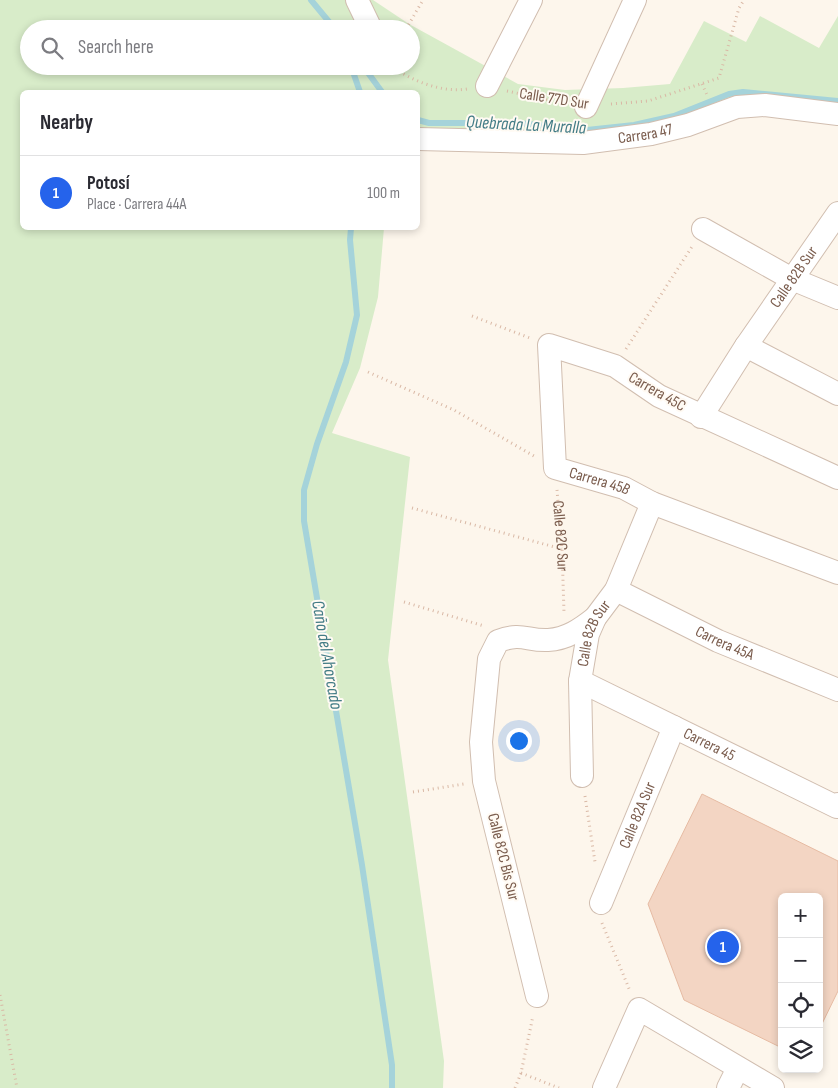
<!DOCTYPE html>
<meta charset="utf-8">
<style>
:root{--surface:#fff;--page:#f7f7f7;--text:#2b2b33;--muted:#7c7c81;--line:#e1e1e2;--accent:#2563eb}
body{margin:0;font-family:"Sofia Sans Condensed",sans-serif;background:var(--page);color:var(--text)}
.controls{position:absolute;right:15px;bottom:15px;display:grid;overflow:hidden;border-radius:8px;box-shadow:0 2px 8px #0003}
.controls button{width:45px;height:45px;display:grid;place-items:center;padding:0;border:0;border-bottom:1px solid var(--line);background:var(--surface);color:var(--text);font:25px sans-serif}
.you{position:absolute;left:518px;top:740px;width:18px;height:18px;margin:-12px;border:4px solid #fff;border-radius:50%;background:#1a73e8;box-shadow:0 0 0 8px #1a73e833}
.badge{display:grid;place-items:center;width:32px;height:32px;border-radius:50%;background:var(--accent);color:#fff;font-size:16px;font-weight:700}
.pin{position:absolute;translate:-50% -50%;border:2px solid #fff;box-shadow:0 1px 5px #0006}
.list{margin:0;padding:0;list-style:none}
h2{display:flex;justify-content:space-between;align-items:center;height:65px;margin:0;padding:0 20px;font-size:21px}
h2 small{font-size:16px;font-weight:400;color:var(--muted)}
.list li{display:grid;grid-template-columns:32px 1fr auto;gap:15px;align-items:center;box-sizing:border-box;height:75px;padding:0 20px;border-top:1px solid var(--line)}
.list b{display:block;font-size:19px;white-space:nowrap}
.list p{margin:0;font-size:16px;white-space:nowrap;color:var(--muted)}
.list em{font-size:16px;font-style:normal;color:var(--muted)}
.icon{flex:none;width:28px;height:28px;fill:none;stroke:currentColor;stroke-width:2;stroke-linecap:round;stroke-linejoin:round}
.map{position:relative;flex:none;width:838px;height:1088px;overflow:hidden}
.search{position:absolute;background:var(--surface);box-shadow:0 2px 8px #0003;left:20px;top:20px;width:400px;height:55px;display:flex;align-items:center;gap:12px;box-sizing:border-box;padding:0 18px;border-radius:28px;color:var(--muted);font-size:19px}
.panel{position:absolute;background:var(--surface);box-shadow:0 2px 8px #0003;left:20px;top:90px;width:400px;height:140px;border-radius:8px}
.map>svg:first-child{display:block}
.green{fill:#d8ecc9;fill-rule:evenodd}
.lines{fill:none;stroke-linecap:round;stroke-linejoin:round}
.stream{stroke:#a5d3da;stroke-width:6}
.building{fill:#f3d5c3;stroke:#e6bba3}
.street-casing{stroke:#d1beb0;stroke-width:24}
.path{stroke:#d9b8a5;stroke-width:3;stroke-dasharray:1 4;stroke-linecap:butt}
.street{stroke:#fff;stroke-width:22}
.labels{text-anchor:middle;dominant-baseline:central;stroke-width:4;stroke-linejoin:round;paint-order:stroke}
.street-label{font-size:16px;fill:#7a5c4d;stroke:#fffaf3}
.water-label{font-size:18px;font-style:italic;fill:#437c86;stroke:#fffaf3}
</style>
<div class="map">
<svg width="838" height="1088" viewBox="0 0 838 1088">
<rect width="100%" height="100%" fill="#fdf6ec"/>
<path class="green" d="M0,0H373L409,24L518,84L565,90L623,88L670,84L704,21L746,42L760,16L819,48L838,16V105L760,96H733L677,120L593,134L523,130L453,131L418,128V92H22V228H384L378,297L360,368L332,433L410,457L388,660L444,1061L443,1088H0ZM29,29H411V66H29Z"/>
<g class="lines">
<g class="stream">
<polyline points="311,0 335,29"/>
<polyline points="351,66 360,92"/>
<polyline points="363,66 382,92"/>
<polyline points="418,120 429,123 519,123 587,130 634,125 674,116 729,94 743,92 838,101"/>
<polyline points="351,228 350,240 357,315 346,362 317,444 304,490 304,521 362,865 392,1065 392,1088"/>
</g>
</g>
<polygon class="building" points="702,794 838,861 838,991 819,1030 819,897 782,897 782,1048 684,1000 648,904"/>
<g class="lines">
<g class="street-casing">
<g id="street">
<polyline points="357,0 371,29"/>
<polyline points="487,86 531,0"/>
<polyline points="586,107 635,0"/>
<path id="s2" d="M418,139L583,143L651,134L688,125L737,107L765,105L838,114"/>
<polyline points="703,229 792,279 838,298"/>
<polyline points="746,346 838,394"/>
<path id="s3" d="M701,417L746,346L838,213"/>
<path id="s4" d="M838,478L659,396L615,366L549,345L555,468L624,488L652,503L838,573"/>
<path id="s5" d="M616,590L718,641L838,690"/>
<path id="s6" d="M580,681L837,807L838,804"/>
<path id="s7" d="M582,776L580,681L588,634L595,618L616,590L652,503"/>
<path id="s8" d="M601,903L674,727"/>
<path d="M537,996L484,781L481,742L489,659L498,641C523,632 526,641 548,640C567,639 581,629 595,618"/>
<polyline points="604,1088 639,1009 773,1088"/>
<polyline points="728,1088 738,1068"/>
</g>
</g>
<g class="path">
<polyline points="406,29 423,0"/>
<path d="M391,66C412,81 442,93 467,89"/>
<polyline points="702,84 708,97"/>
<polyline points="507,91 567,104"/>
<polyline points="611,104 648,101 719,78 739,8 744,0"/>
<polyline points="472,316 530,338"/>
<polyline points="626,349 693,245"/>
<polyline points="368,372 454,410 534,456"/>
<path id="s1" d="M557,490L562,549L564,613"/>
<polyline points="412,508 562,549"/>
<polyline points="404,602 484,626"/>
<polyline points="413,792 464,784"/>
<polyline points="585,796 595,862"/>
<polyline points="602,923 630,991"/>
<polyline points="0,995 17,1088"/>
<polyline points="521,1073 559,1088"/>
<polyline points="515,1088 521,1073 533,1016"/>
</g>
<use href="#street" class="street"/>
</g>
<g class="labels">
<g class="street-label">
<text transform="translate(554 99) rotate(9)">Calle 77D Sur</text>
<text stroke="none"><textPath href="#s2" startOffset="228">Carrera 47</textPath></text>
<text stroke="none"><textPath href="#s3" startOffset="168">Calle 82B Sur</textPath></text>
<text transform="translate(657 392) rotate(30)">Carrera 45C</text>
<text stroke="none"><textPath href="#s4" startOffset="489">Carrera 45B</textPath></text>
<text stroke="none"><textPath href="#s1" startOffset="46">Calle 82C Sur</textPath></text>
<text stroke="none"><textPath href="#s7" startOffset="145">Calle 82B Sur</textPath></text>
<text stroke="none"><textPath href="#s5" startOffset="121">Carrera 45A</textPath></text>
<text stroke="none"><textPath href="#s6" startOffset="144">Carrera 45</textPath></text>
<text stroke="none"><textPath href="#s8" startOffset="95">Calle 82A Sur</textPath></text>
<text transform="translate(503 857) rotate(76)">Calle 82C Bis Sur</text>
</g>
<g class="water-label">
<text transform="translate(526 125) rotate(3)">Quebrada La Muralla</text>
<text transform="translate(327 655) rotate(80)">Caño del Ahorcado</text>
</g>
</g>
</svg>
<div class="controls">
<button>+</button>
<button>−</button>
<button><svg class="icon" aria-label="locate" viewBox="0 0 24 24"><circle cx="12" cy="12" r="6"/><path d="M12 2v4M12 18v4M2 12h4M18 12h4"/></svg></button>
<button><svg class="icon" aria-label="layers" viewBox="0 0 24 24"><path d="M12 4l9 5-9 5-9-5zM3 14l9 5 9-5"/></svg></button>
</div>
<div class="you"></div>
<div class="pin badge" style="left:723px;top:947px">1</div>
<div class="search"><svg class="icon" aria-label="search" viewBox="0 0 24 24"><circle cx="10" cy="10" r="6"/><path d="M15 15l6 6"/></svg>Search here</div>
<section class="panel">
<h2>Nearby<small></small></h2>
<ul class="list">
<li><span class="badge">1</span><div><b>Potosí</b><p>Place · Carrera 44A</p></div><em>100 m</em></li>
</ul>
</section>
</div>
